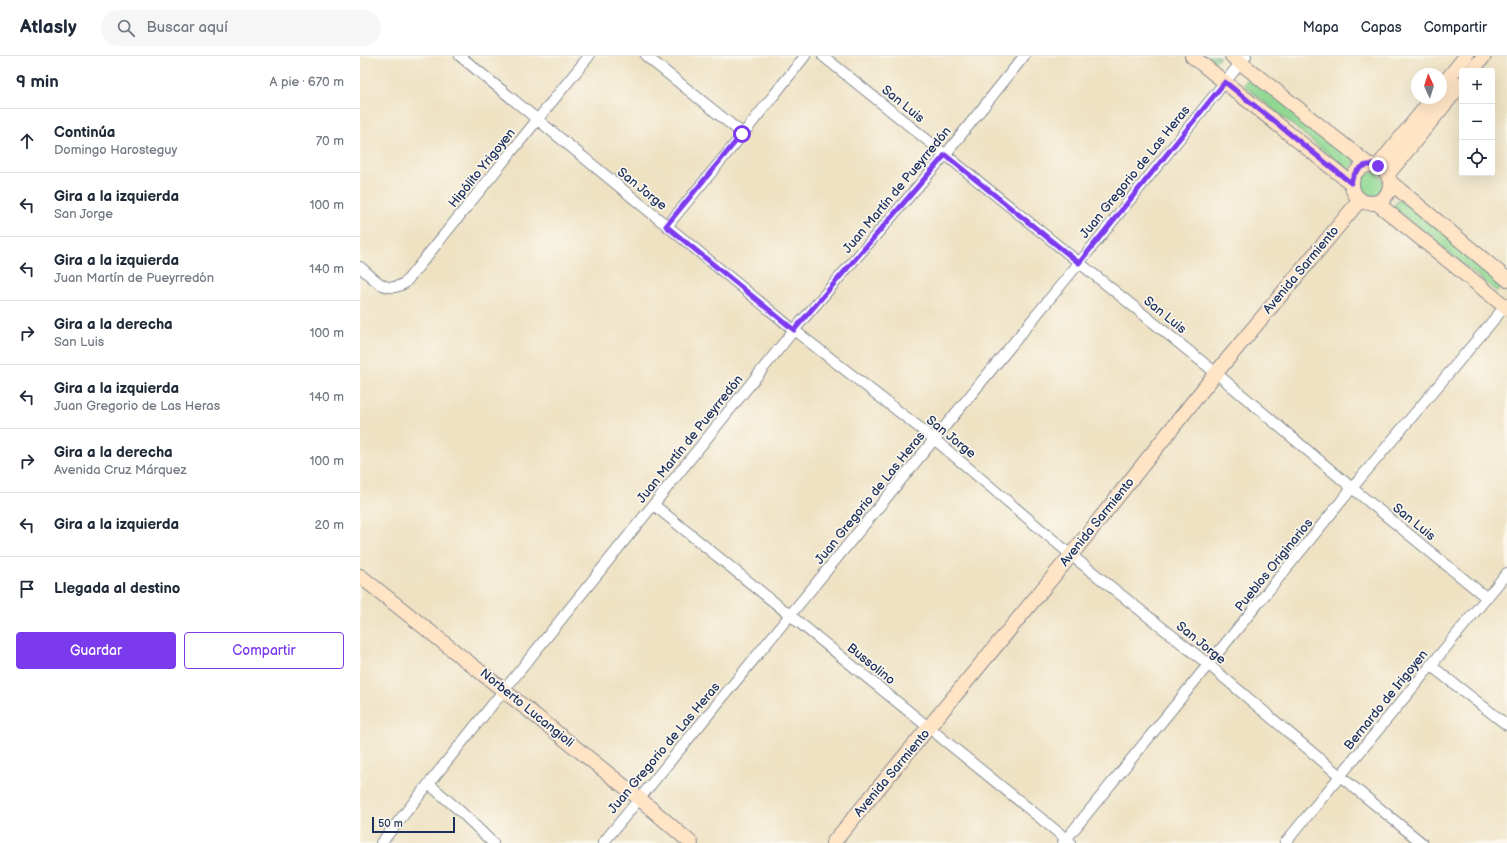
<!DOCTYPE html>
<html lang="es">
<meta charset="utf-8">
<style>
:root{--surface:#fff;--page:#f6f6f7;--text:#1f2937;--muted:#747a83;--line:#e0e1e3;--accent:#7c3aed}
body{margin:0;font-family:"Balsamiq Sans",sans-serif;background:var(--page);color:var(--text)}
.controls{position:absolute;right:12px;top:12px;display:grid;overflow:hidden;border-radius:4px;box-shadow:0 4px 16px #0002}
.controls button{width:36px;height:36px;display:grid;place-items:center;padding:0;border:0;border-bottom:1px solid var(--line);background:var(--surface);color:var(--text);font:20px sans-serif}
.compass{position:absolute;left:1051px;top:12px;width:36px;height:36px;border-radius:50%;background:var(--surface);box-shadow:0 4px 16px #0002;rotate:356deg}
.scale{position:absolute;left:12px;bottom:10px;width:83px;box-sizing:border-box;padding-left:4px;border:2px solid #1b2f5e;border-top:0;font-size:11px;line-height:14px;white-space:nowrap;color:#1b2f5e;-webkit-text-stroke:3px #fbf7ec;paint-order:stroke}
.stop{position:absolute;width:12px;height:12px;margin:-9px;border:3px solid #7c3aed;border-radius:50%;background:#fff}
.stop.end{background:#7c3aed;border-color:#fff;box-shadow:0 1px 4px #0008}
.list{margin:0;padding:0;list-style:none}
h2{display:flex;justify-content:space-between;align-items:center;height:52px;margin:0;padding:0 16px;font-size:17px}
h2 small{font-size:13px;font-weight:400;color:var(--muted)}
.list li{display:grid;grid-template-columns:26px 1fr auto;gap:12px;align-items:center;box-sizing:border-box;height:64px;padding:0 16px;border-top:1px solid var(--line)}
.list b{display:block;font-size:15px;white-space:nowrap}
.list p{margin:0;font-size:13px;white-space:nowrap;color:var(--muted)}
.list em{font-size:13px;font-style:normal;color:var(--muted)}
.actions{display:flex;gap:8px;padding:12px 16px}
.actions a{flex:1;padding:9px 0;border:1px solid var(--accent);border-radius:4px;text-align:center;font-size:14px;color:var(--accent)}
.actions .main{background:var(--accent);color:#fff}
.icon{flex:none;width:22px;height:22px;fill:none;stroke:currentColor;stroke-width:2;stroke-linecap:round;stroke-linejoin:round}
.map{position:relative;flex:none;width:1147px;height:787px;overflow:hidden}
header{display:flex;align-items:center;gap:24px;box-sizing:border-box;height:56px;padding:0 20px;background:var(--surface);border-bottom:1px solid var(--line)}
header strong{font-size:19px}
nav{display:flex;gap:22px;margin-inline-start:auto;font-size:14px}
.search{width:280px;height:36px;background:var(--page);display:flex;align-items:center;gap:10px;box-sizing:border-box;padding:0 14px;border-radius:22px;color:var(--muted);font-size:15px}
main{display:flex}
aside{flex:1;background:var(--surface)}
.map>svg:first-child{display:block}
.green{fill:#90d892;stroke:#568478}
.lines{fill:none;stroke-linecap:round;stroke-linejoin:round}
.street-casing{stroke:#848890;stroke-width:12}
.secondary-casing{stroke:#848890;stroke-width:16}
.street{stroke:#fff;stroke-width:10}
.secondary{stroke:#ffe4c6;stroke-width:14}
.route{stroke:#7c3aed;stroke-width:5}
.labels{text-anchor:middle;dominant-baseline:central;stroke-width:3.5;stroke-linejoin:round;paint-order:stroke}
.street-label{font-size:13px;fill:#1b2f5e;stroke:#fbf7ec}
</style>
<header>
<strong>Atlasly</strong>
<div class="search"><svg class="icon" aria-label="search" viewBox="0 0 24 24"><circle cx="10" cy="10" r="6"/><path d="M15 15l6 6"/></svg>Buscar aquí</div>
<nav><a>Mapa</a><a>Capas</a><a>Compartir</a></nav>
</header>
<main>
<aside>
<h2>9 min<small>A pie · 670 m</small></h2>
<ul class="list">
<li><svg class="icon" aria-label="ahead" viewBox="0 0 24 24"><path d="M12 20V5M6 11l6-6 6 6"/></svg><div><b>Continúa</b><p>Domingo Harosteguy</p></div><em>70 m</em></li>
<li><svg class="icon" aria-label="left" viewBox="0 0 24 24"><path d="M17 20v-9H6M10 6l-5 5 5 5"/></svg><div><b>Gira a la izquierda</b><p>San Jorge</p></div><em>100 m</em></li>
<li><svg class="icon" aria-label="left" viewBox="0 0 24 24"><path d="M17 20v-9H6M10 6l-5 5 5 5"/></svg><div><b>Gira a la izquierda</b><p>Juan Martín de Pueyrredón</p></div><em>140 m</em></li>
<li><svg class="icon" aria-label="right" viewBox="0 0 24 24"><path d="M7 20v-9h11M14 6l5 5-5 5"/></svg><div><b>Gira a la derecha</b><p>San Luis</p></div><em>100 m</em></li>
<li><svg class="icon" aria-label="left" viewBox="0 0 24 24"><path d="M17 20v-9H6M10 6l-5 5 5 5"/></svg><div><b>Gira a la izquierda</b><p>Juan Gregorio de Las Heras</p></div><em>140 m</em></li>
<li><svg class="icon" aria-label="right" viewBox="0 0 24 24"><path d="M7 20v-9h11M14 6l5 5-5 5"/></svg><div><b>Gira a la derecha</b><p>Avenida Cruz Márquez</p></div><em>100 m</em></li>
<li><svg class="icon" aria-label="left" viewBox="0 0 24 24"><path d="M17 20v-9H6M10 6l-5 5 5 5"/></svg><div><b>Gira a la izquierda</b></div><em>20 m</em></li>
<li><svg class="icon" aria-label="arrive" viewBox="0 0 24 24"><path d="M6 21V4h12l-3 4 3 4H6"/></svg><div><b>Llegada al destino</b></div></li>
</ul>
<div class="actions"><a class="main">Guardar</a><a>Compartir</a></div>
</aside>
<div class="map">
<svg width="1147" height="787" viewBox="0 0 1147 787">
<rect width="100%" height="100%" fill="#fbf7ec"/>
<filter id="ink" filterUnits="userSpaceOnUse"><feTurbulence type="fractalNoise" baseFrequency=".025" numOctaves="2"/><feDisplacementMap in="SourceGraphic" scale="8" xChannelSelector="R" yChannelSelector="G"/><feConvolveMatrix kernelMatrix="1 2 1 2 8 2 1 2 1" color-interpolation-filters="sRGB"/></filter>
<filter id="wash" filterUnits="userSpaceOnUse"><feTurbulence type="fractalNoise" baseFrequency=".012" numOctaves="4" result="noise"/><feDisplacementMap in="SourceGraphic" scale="16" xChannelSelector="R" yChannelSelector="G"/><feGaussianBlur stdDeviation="0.9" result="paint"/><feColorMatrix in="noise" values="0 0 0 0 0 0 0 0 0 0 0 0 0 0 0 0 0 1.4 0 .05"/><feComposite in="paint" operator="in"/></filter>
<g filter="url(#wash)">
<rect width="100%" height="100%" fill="#eee2c3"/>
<g class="green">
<polygon points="843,0 860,0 853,8"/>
<polygon points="891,19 996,105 988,114 883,29"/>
<circle cx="1011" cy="128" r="12"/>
<polygon points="1041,141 1145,227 1137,236 1033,151"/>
</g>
</g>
<g filter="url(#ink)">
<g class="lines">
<g class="street-casing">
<g id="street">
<polyline points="100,0 434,274 574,383 711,499 849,609 980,720 1062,787"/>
<polyline points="286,0 383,78"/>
<polyline points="463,0 856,317 992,432 1127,542"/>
<polyline points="307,170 383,78 445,0"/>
<path d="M0,211C15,223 25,239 45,227L229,0"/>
<polyline points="294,449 710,786"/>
<polyline points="1070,609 1147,669"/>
<polyline points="69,728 100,755 133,787"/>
<polyline points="21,787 434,274 585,99 664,0"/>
<polyline points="243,787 719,207 886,0"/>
<polyline points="703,787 992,432 1147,248"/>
<polyline points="925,787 1147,517"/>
</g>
</g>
<g class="secondary-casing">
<g id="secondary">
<polyline points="832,0 991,127"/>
<polyline points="872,0 1009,109"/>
<polyline points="1112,15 1124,0"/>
<polyline points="1081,31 1106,0"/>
<circle cx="1011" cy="128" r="19"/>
<polyline points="1018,110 1073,42"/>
<polyline points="1028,118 1102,27"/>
<polyline points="1030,126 1147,223"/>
<polyline points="1017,147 1147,252"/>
<polyline points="0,520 280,743 331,787"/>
<polyline points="473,787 711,499 856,317 1000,144"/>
</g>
</g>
<use href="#street" class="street"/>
<use href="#secondary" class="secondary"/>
</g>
</g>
<g class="lines" filter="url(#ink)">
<path class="route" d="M382,78L306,170L434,274L585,99L719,207L865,26L991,127C994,113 1005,106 1018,110"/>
</g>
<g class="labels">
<g class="street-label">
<text transform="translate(543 48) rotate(39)">San Luis</text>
<text transform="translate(122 112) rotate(-51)">Hipólito Yrigoyen</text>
<text transform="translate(775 116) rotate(-51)">Juan Gregorio de Las Heras</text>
<text transform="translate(282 133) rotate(39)">San Jorge</text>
<text transform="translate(537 134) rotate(-50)">Juan Martín de Pueyrredón</text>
<text transform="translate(941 214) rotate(-50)">Avenida Sarmiento</text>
<text transform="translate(805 259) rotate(39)">San Luis</text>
<text transform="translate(591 381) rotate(39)">San Jorge</text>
<text transform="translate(330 383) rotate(-51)">Juan Martín de Pueyrredón</text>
<text transform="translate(510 442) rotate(-51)">Juan Gregorio de Las Heras</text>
<text transform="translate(737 466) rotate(-51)">Avenida Sarmiento</text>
<text transform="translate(1054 466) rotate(39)">San Luis</text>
<text transform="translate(914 509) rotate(-51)">Pueblos Originarios</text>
<text transform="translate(841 587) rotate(39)">San Jorge</text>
<text transform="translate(511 608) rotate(39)">Bussolino</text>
<text transform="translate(1026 644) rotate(-51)">Bernardo de Irigoyen</text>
<text transform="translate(167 652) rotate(39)">Norberto Lucangioli</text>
<text transform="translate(304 692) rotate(-50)">Juan Gregorio de Las Heras</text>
<text transform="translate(532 717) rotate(-50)">Avenida Sarmiento</text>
</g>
</g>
</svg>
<div class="controls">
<button>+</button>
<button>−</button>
<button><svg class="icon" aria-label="locate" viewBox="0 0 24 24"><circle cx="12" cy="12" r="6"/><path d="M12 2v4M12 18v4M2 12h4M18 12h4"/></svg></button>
</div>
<svg class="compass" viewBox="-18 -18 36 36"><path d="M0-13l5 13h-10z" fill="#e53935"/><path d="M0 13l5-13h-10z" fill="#747a83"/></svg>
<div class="scale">50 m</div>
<div class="stop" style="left:382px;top:78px"></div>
<div class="stop end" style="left:1018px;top:110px"></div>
</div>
</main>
